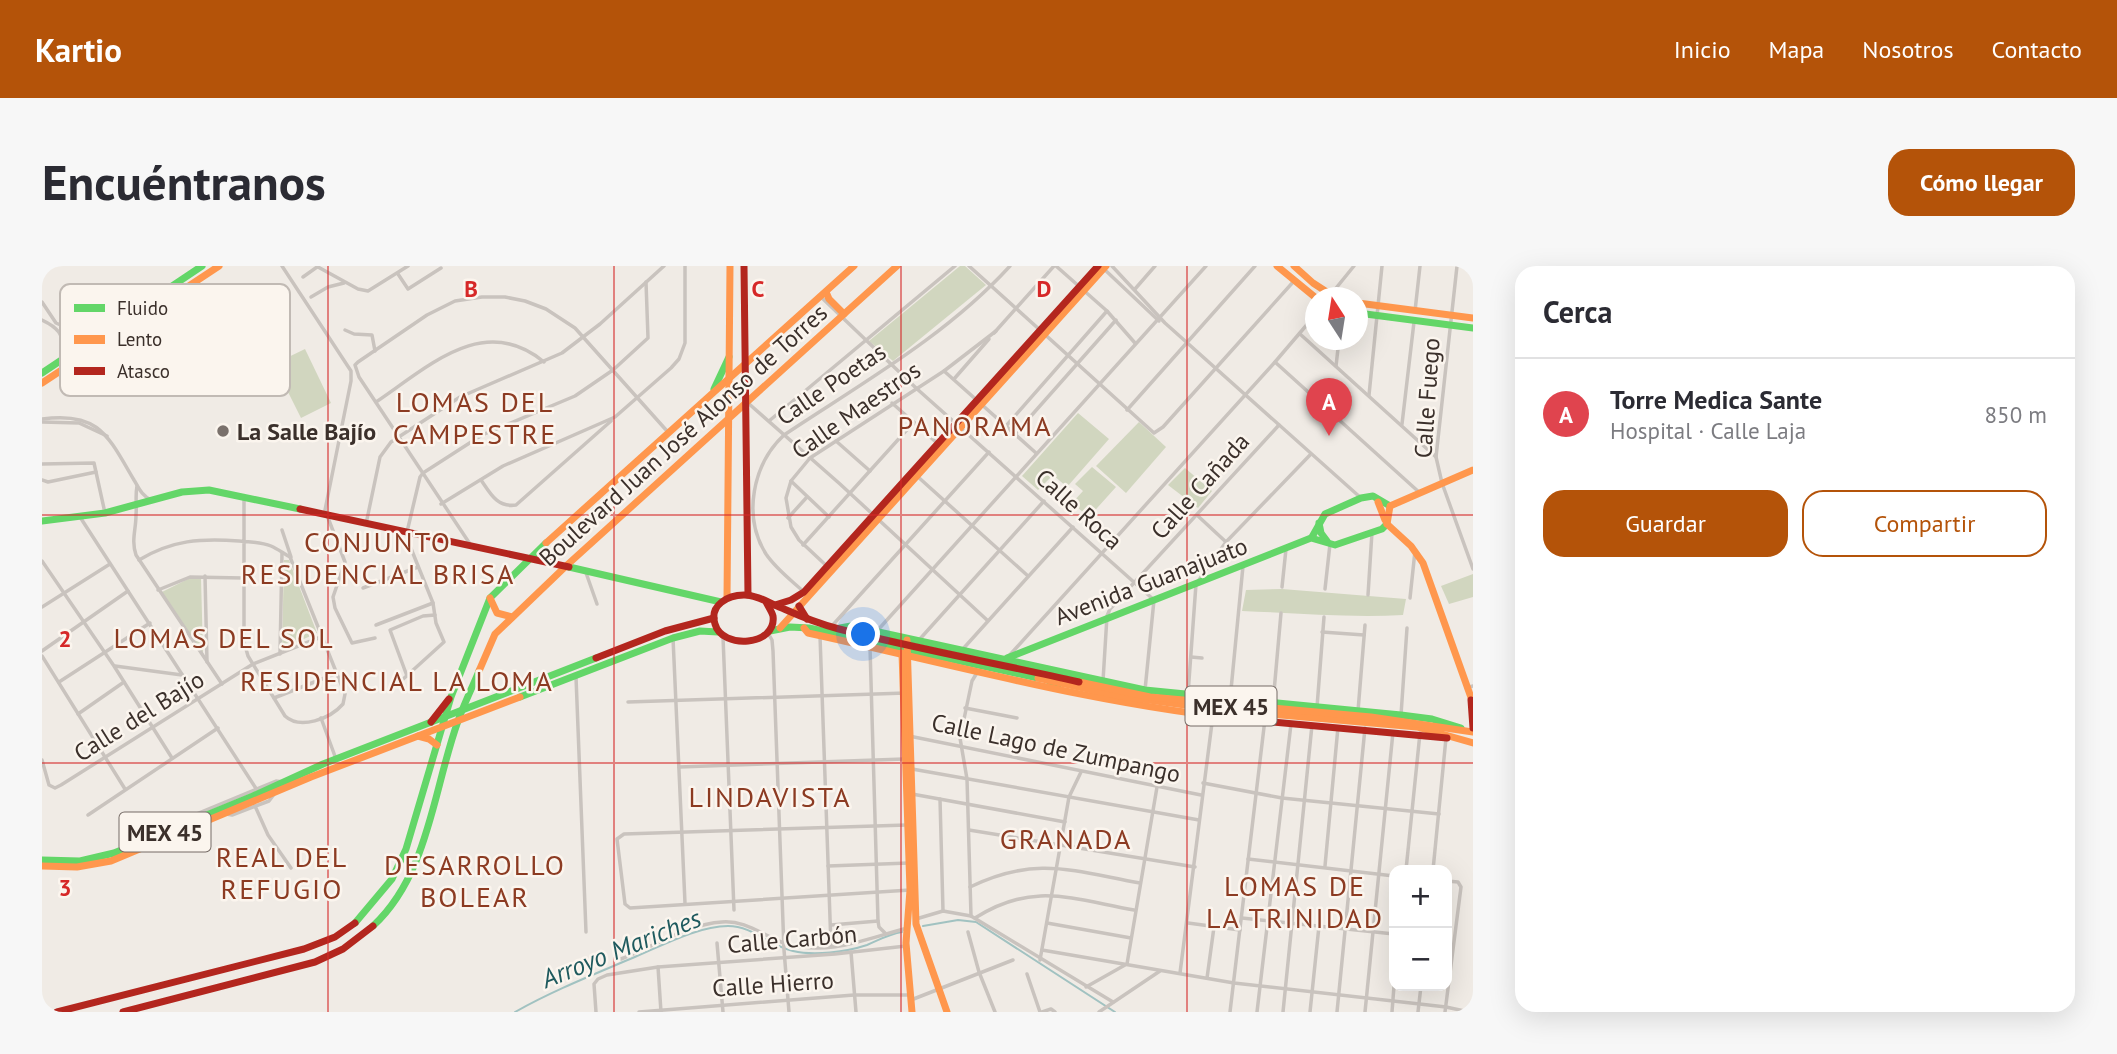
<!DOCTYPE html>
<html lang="es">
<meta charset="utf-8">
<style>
:root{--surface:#fff;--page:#f7f7f7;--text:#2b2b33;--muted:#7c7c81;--line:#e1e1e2;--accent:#b45309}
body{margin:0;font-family:"PT Sans",sans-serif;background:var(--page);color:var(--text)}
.controls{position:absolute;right:21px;bottom:21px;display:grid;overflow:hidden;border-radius:14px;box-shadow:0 7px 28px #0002}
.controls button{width:63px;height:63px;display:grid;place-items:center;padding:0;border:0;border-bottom:2px solid var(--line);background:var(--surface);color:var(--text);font:35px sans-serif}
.compass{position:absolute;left:1263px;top:21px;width:63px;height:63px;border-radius:50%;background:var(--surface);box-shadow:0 7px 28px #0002;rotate:348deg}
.you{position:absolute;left:822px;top:369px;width:24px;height:24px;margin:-18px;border:5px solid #fff;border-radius:50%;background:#1a73e8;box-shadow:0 0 0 10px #1a73e833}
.badge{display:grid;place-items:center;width:46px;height:46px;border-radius:50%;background:var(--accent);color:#fff;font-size:23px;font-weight:700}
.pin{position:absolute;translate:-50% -58px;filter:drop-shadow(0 2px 4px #0008)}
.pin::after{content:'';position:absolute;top:37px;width:24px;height:21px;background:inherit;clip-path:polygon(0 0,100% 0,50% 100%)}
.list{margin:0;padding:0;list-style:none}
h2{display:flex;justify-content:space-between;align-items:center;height:91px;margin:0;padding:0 28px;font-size:30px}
h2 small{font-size:23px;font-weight:400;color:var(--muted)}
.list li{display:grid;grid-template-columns:46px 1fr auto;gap:21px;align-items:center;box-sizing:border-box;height:112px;padding:0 28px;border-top:2px solid var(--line)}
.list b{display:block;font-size:26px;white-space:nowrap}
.list p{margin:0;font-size:23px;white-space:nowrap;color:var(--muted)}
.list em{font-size:23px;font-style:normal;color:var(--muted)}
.actions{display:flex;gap:14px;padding:21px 28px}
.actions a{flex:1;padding:16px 0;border:2px solid var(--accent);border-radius:21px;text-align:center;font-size:24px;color:var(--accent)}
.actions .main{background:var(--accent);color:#fff}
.map{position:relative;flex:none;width:1431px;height:746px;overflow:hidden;border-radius:21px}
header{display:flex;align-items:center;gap:42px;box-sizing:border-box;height:98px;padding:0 35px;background:var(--accent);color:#fff}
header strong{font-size:33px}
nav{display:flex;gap:38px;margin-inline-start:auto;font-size:24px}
.intro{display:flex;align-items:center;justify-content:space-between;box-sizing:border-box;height:168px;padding:0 42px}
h1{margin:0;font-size:49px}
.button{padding:18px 32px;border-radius:21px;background:var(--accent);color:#fff;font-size:24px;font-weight:700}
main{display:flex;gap:42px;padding:0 42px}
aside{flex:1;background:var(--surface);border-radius:21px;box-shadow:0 7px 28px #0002}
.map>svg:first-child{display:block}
.green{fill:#d1d6bf}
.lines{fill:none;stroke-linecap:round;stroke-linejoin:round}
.stream{stroke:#a1c2c1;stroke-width:2}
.street{stroke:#c9c3be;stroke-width:3.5}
.fast{stroke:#63d668;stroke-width:7}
.slow{stroke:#ff974d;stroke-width:7}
.jam{stroke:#b3261e;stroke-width:7}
.grid{fill:none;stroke:#d62828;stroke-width:2;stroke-opacity:0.55}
.poi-dot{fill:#7a716c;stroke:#fbf5ee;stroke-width:2.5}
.labels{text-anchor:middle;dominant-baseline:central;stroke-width:5;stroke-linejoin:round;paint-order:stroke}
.shield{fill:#fbf5ee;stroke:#756b66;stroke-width:2}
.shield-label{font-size:23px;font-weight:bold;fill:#3b302b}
.street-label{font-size:24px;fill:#3b302b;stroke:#fbf5ee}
.poi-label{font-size:24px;font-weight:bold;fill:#3b302b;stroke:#fbf5ee;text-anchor:start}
.water-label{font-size:26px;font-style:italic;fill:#1f5a5e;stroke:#fbf5ee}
.quarter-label{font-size:28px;letter-spacing:2px;fill:#8c3b22;stroke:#fbf5ee}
.key{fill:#fbf5ee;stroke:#c1bab4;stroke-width:2}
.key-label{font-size:19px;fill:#3b302b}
.grid-label{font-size:23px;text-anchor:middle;font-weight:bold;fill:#d62828;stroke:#fbf5ee;stroke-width:5;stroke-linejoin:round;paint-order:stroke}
</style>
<header>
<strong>Kartio</strong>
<nav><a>Inicio</a><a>Mapa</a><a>Nosotros</a><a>Contacto</a></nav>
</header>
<div class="intro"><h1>Encuéntranos</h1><a class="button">Cómo llegar</a></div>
<main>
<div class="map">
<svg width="1431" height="746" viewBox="0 0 1431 746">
<rect width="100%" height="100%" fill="#f0ebe5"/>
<g class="green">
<polygon points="918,0 923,0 944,19 851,95 827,75"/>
<polygon points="263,83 289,137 259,152 232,98"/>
<polygon points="1036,147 1067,173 1025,221 1011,209 996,224 980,210"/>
<polygon points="1097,156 1124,181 1084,227 1054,200"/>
<polygon points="1050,201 1074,221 1047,251 1030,237 1041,225 1033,218"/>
<polygon points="1143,202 1170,225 1156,242 1126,219"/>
<polygon points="242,294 247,294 275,367 240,383"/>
<polygon points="1431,308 1431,331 1407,338 1399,320"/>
<polygon points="159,312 161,388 120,326 146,313"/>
<path d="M1240,323L1364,333L1361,349C1308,352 1253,347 1200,345L1204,324Z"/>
</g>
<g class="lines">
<g class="stream">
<polyline points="881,660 916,654 934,656 1073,746"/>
<path d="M473,746C512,724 553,708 595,690C621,679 657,660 686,660C711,660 728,680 751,685C772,690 804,686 825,679C837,674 847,668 860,666"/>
</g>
<g class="street">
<polyline points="240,0 309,105 309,115 283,244 303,296 291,331 293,342 310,377 333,372"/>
<polyline points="927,0 1112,167 1121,161 1252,15"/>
<polyline points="1014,0 1065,45 1093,77"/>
<polyline points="1070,0 1123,57 1319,232"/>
<polyline points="1415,0 1394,191 1400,217 1431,303"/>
<polyline points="276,1 316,23 326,25 366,0"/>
<polyline points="1062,3 1117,55"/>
<polyline points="356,8 366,23 399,2"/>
<polyline points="261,11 275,1"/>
<polyline points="1093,23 1113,0"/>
<polyline points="269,31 286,21 302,17"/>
<polyline points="779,31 874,122 1112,334 1103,424"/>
<polyline points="1286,32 1312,0"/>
<polyline points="0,36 14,57 50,73 55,80"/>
<polyline points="1373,45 1378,0"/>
<path d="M0,54C28,67 16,77 28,98"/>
<polyline points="303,64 312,68 330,69 333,85"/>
<polyline points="952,67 1012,0"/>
<polyline points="1258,68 1394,191"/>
<polyline points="1233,96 1378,227"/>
<polyline points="1294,100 1297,74"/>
<polyline points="902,105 994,187"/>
<polyline points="912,113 947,73"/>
<polyline points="1327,129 1340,0"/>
<path d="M334,136C386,101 442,46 502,96"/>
<polyline points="706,137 798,218 945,354"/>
<polyline points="850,137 895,177"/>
<polyline points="1085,144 1213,0"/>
<path d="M0,153C57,145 66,170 92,214C97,222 99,229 109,234"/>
<polyline points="727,155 913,0"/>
<polyline points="0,156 37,157 65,170"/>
<polyline points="1360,158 1372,56"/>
<polyline points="964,160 1065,45"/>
<polyline points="973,168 1074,54"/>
<polyline points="794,175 828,205"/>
<polyline points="0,198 52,197 63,247"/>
<polyline points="875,210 986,310"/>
<polyline points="0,214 6,216 54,206"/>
<path d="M439,214C448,227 455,242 474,239L569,155"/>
<polyline points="749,215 787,251"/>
<path d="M95,220C93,230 95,239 94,249C94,264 89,274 94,289L180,418"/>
<polyline points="399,238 461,200 573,151 629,102 637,93 643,77 643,0"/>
<polyline points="1156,250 1184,276"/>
<polyline points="38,251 215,524"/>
<polyline points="746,252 765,231"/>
<polyline points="324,258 338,191 349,176 418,131 520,87 558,58 622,0"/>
<polyline points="240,264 249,291"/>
<polyline points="428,278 317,111 313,99 316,96 385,49 413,35 440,31 463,31 483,35 504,43 533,62 625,165"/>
<polyline points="761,279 872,156"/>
<path d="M97,294C130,274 159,272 197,275C208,276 219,276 229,280C236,283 242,288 248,291L303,428L301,438C288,453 258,464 243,450L206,390L202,376V232"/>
<polyline points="0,295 72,400 130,492"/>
<polyline points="543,304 555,338"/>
<polyline points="789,304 757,274 749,261 744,232 749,215 768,192 902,105 954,65"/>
<polyline points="163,310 165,396"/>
<polyline points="1240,321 1244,283"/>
<polyline points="321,322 376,301"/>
<polyline points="1283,323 1288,278"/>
<polyline points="116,324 148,311 201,312"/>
<path d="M762,326C749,314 734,303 724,288C700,250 711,198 742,169C820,117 904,70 968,0"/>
<polyline points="1326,329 1330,266"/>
<polyline points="1368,332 1373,285"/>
<polyline points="0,341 68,298"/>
<polyline points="334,359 391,337"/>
<polyline points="789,361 947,186"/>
<polyline points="835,365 1164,0"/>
<polyline points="1280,366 1322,369"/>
<polyline points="726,367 730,374 731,385 742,684 747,746"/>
<polyline points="778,370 789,680"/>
<polyline points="681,371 692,644"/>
<polyline points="631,372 643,637"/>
<polyline points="877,374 1002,235"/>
<polyline points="828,381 836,655 837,661 844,668"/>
<polyline points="920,384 1031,261"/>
<polyline points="0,385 86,325"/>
<polyline points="238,388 240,287"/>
<polyline points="0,390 83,523"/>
<polyline points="1149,391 1160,392"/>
<polyline points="965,392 1233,96 1274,48"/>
<polyline points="73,400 140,409"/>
<polyline points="365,410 348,364 381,350 393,349"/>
<polyline points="534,411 544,666"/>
<polyline points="359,415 402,376 394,357 391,337 366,275 365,266 378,211 381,207 440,169 533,130 571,104 606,72 604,16"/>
<polyline points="1061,415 1065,350 1068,343 1237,159"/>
<polyline points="17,416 108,357"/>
<polyline points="1424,422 1431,420"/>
<polyline points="1146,428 1154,318 1184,276 1268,189"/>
<polyline points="232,432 295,407"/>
<polyline points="1188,434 1201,300"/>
<polyline points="586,436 864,427"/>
<polyline points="1231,437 1239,347"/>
<polyline points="1275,441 1282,351"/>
<polyline points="923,442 975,452"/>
<polyline points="1316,445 1323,359"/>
<polyline points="36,448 82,416"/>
<polyline points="1359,449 1365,362"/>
<polyline points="279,452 294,493"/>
<polyline points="867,470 1159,529"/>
<polyline points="0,494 7,519 13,522 19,519 211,398 279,371"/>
<polyline points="637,501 862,493"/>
<polyline points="870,503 1157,554"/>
<polyline points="1161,517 1240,532 1397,548"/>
<polyline points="870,528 1023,556"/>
<polyline points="898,533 901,645"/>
<polyline points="213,540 226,569 249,602"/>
<polyline points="184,548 190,549 227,535 233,527"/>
<polyline points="46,549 176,462"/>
<polyline points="865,559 582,568 575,573 583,638 588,642 868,624"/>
<polyline points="927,564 1153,601"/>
<polyline points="98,575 106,568 234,515 241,516"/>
<polyline points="1206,593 1352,610"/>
<polyline points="786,600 867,597"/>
<polyline points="1283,600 1296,461"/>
<polyline points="1364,604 1378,467"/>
<polyline points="1391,604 1404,472"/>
<path d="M928,621C994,589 1031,605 1098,617"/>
<polyline points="929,650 925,513 918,472 930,415 936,405"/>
<path d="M933,652C991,615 1030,633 1092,644"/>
<polyline points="1200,652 1352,668"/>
<polyline points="874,653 901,645 929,650 1071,736"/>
<polyline points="1005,657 1089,672"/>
<polyline points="1146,657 1198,664"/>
<polyline points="789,659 836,655"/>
<polyline points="926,666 937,706 953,746"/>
<polyline points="675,677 681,746"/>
<polyline points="1000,684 1192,717 1404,741 1427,746"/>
<polyline points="809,686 814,746"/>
<path d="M579,693C611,681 646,658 680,656C705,654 722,671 745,678C789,690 825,672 866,662"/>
<polyline points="998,694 1027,531 1039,506"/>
<polyline points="1085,698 1115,521"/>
<polyline points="616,701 619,746"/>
<polyline points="1138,707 1171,449"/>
<polyline points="985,708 998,746"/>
<polyline points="1165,712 1172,661"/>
<polyline points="1044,721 1083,699"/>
<polyline points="869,734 971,694"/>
<polyline points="554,746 552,718 556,713 565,709 616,701 793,688 864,680"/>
<polyline points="597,746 812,729 868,729"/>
<polyline points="1000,746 1009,743 1013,746"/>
<polyline points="1057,746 1118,705"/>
<polyline points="1188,746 1223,453"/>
<polyline points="1215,746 1249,458"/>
<polyline points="1241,746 1270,459"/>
<polyline points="1268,746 1277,660"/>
<polyline points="1295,746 1323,462"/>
<polyline points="1323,746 1351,466"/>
<polyline points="1350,746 1352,720"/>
<polyline points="1376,746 1379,720"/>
<polyline points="1403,746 1419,621 1416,616 1405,615"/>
</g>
<g class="fast">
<polyline points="1316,47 1431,62"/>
<polyline points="0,107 160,0"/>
<polyline points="672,123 687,91"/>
<polyline points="0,255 63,247 140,226 167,224 258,243"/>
<polyline points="1277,257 1279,267 1285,275"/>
<polyline points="1270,271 1283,248 1319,232 1331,230 1348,240"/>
<polyline points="527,301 679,336"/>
<polyline points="798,362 809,360 1103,424 1359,449 1390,453 1419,462"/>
<polyline points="728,365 748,361 767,362 996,412"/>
<polyline points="965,392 1269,272 1293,279 1340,263 1345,258"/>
<polyline points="1007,415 1016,422"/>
<polyline points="478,431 631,372 658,365 676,366"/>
<polyline points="0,594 38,595 72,587 211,530 281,498 554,392"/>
<polyline points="313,657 350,613 364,583 409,431 448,332 504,277"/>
<path d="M331,660C387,608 391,524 416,455C422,438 430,422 437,405"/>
</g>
<g class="slow">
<polyline points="1235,0 1274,32"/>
<polyline points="1252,0 1271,17 1294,32"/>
<polyline points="784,26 787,33 802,48"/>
<polyline points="1316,37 1431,52"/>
<polyline points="0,117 177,0"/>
<polyline points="1336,236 1343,254"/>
<polyline points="1345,258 1369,280 1381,297 1431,437"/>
<polyline points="1345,258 1348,240 1431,204"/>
<polyline points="504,277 812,0"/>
<polyline points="448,332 455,347 470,351"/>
<polyline points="685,332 688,0"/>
<polyline points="738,362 1064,0"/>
<path d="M762,362L766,367C913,399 1059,440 1209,454"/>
<polyline points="865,374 874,658 905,746"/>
<polyline points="860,387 868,624 864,677 870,746"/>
<polyline points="437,405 453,368 524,300 855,0"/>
<polyline points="996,412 1078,430 1172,443 1375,461 1431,477"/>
<polyline points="1037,416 1108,431 1329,451 1431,466"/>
<polyline points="376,470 387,473 395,479"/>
<polyline points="0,600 35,601 69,595 269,511 478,431"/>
</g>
<g class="jam">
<polyline points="702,0 706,329"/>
<polyline points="258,243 527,301"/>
<path d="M724,336C726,340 730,346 731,350C735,380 680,384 673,358C667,339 686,329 702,329C716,329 729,338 742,343C760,351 778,358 797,363C876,383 958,398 1037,416"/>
<polyline points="733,339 749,334 762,326 1056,0"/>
<polyline points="757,340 765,353"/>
<polyline points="554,392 623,365 672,352"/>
<polyline points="1429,434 1431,462"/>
<polyline points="1209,454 1405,472"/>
<polyline points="389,456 407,433"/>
<polyline points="15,746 262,683 293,671 313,657"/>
<polyline points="81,746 273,696 301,683 331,660"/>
</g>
</g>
<path class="grid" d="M286,0V746M572,0V746M859,0V746M1145,0V746M0,249H1431M0,497H1431"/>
<circle class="poi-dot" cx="181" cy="165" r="7"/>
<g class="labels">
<g class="shield">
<rect x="1143.5" y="420.5" width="91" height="39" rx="5"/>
<rect x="77.5" y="546.5" width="91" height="39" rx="5"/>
</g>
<g class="shield-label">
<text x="1189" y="440">MEX 45</text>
<text x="123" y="566">MEX 45</text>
</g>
<g class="street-label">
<text transform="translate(789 118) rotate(-34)">Calle Poetas</text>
<text transform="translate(1385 132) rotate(-86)">Calle Fuego</text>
<text transform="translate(814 144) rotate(-35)">Calle Maestros</text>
<text transform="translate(641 169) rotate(-42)">Boulevard Juan José Alonso de Torres</text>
<text transform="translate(1158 220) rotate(-48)">Calle Cañada</text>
<text transform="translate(1037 243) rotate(42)">Calle Roca</text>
<text transform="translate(1109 315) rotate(-21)">Avenida Guanajuato</text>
<text transform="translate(97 450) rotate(-32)">Calle del Bajío</text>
<text transform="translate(1014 482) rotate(12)">Calle Lago de Zumpango</text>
<text transform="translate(750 673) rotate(-5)">Calle Carbón</text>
<text transform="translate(731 718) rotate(-4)">Calle Hierro</text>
</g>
<g class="poi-label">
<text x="195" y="165">La Salle Bajío</text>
</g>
<g class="water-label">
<text transform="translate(579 682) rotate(-22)">Arroyo Mariches</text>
</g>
<g class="quarter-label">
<text x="433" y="135">LOMAS DEL<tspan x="433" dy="32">CAMPESTRE</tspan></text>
<text x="933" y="159">PANORAMA</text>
<text x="336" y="275">CONJUNTO<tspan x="336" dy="32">RESIDENCIAL BRISA</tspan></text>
<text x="182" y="371">LOMAS DEL SOL</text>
<text x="355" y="414">RESIDENCIAL LA LOMA</text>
<text x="728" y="530">LINDAVISTA</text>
<text x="1024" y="572">GRANADA</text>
<text x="240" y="590">REAL DEL<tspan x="240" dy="32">REFUGIO</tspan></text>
<text x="433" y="598">DESARROLLO<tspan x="433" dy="32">BOLEAR</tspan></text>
<text x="1253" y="619">LOMAS DE<tspan x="1253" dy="32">LA TRINIDAD</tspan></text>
</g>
</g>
<rect x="18" y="18" width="230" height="112" rx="10" class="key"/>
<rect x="32" y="38" width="31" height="8" fill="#63d668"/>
<rect x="32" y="69" width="31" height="9" fill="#ff974d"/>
<rect x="32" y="101" width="31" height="8" fill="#b3261e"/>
<g class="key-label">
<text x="75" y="49">Fluido</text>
<text x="75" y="80">Lento</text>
<text x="75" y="112">Atasco</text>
</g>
<g class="grid-label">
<text x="429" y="31">B</text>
<text x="716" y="31">C</text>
<text x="1002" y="31">D</text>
<text x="23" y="381">2</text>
<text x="23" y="630">3</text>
</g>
</svg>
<div class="controls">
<button>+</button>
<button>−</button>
</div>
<svg class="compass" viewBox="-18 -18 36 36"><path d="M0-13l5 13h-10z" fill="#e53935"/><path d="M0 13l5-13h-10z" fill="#7c7c81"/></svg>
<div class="you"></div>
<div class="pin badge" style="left:1287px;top:170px;background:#e0444e">A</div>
</div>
<aside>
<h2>Cerca<small></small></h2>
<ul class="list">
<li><span class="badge" style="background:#e0444e">A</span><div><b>Torre Medica Sante</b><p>Hospital · Calle Laja</p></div><em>850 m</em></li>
</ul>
<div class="actions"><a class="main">Guardar</a><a>Compartir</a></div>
</aside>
</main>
